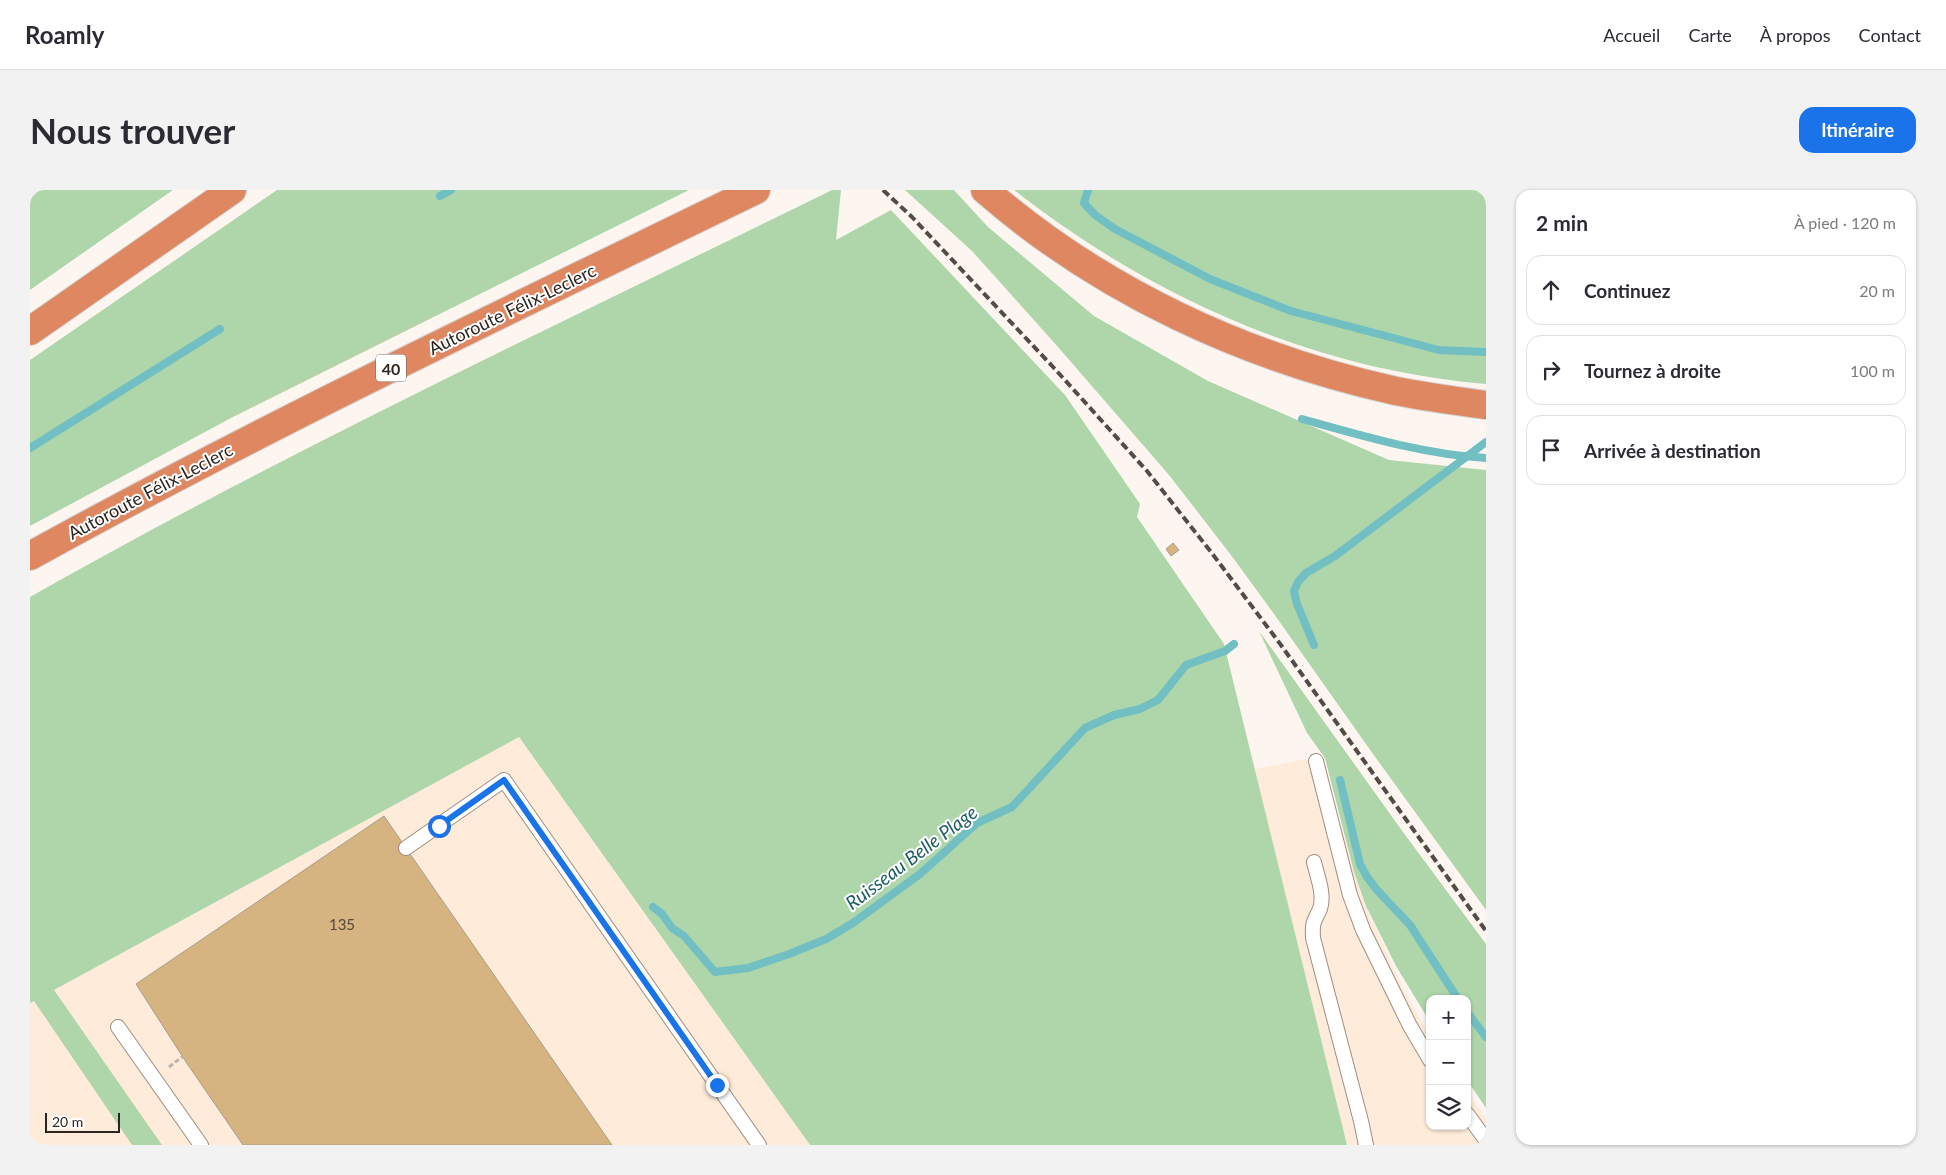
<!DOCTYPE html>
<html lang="fr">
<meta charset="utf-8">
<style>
:root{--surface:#fff;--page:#f2f2f3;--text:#2b2b33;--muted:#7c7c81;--line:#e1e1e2;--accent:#1a73e8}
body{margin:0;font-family:Lato,sans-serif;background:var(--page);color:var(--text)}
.controls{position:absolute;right:15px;bottom:15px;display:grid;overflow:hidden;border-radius:10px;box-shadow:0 1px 4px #0004}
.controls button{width:45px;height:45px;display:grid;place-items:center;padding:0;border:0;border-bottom:1px solid var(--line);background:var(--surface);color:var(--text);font:25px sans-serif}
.scale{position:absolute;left:15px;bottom:12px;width:75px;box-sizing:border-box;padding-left:5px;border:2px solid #2c2520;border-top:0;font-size:14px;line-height:18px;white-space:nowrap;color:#2c2520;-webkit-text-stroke:4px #fff;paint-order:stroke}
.stop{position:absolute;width:15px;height:15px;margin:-11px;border:4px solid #1a73e8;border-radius:50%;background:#fff}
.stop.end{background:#1a73e8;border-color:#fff;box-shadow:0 1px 5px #0008}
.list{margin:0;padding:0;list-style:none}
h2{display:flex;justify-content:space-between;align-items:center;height:65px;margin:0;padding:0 20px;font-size:21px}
h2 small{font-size:16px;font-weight:400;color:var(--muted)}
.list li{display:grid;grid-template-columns:32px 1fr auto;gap:15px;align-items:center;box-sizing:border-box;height:70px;margin:0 10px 10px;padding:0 10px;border:1px solid var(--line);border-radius:15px}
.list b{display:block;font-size:19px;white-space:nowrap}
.list em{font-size:16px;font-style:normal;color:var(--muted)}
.icon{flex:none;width:28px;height:28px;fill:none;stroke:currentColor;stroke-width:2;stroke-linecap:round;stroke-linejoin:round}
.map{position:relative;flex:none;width:1456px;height:955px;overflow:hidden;border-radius:15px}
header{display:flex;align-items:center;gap:30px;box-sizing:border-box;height:70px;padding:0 25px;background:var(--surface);border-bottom:1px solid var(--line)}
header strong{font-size:24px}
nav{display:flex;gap:28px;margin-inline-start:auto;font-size:18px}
.intro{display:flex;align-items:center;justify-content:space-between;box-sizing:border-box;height:120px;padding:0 30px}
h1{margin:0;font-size:35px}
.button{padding:12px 22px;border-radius:15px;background:var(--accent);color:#fff;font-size:18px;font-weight:700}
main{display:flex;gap:30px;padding:0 30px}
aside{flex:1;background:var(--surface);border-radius:15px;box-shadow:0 1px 4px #0004}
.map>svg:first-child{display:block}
.built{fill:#feebda}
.green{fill:#aed6aa}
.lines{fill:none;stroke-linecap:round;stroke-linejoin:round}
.stream{stroke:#72bfc3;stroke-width:8}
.building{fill:#d5b481;stroke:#a89d8c}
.lane-casing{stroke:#9e8e80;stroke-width:16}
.highway-casing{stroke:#d5d3d2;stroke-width:30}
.path{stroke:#bbb4ae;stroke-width:3;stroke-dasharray:5 2.5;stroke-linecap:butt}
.lane{stroke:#fff;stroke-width:14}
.highway{stroke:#df8761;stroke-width:28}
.rail{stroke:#524b46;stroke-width:4;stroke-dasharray:8 4;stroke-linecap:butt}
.route{stroke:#1a73e8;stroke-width:6}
.labels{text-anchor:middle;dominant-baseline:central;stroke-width:4;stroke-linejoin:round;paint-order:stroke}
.number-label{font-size:15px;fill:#564938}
.shield{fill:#fff;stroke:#6b6663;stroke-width:1}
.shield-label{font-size:16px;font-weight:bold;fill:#2c2520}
.street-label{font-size:18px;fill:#2c2520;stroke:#fff}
.water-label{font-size:19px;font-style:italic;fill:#1d5d60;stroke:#fff}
</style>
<header>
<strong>Roamly</strong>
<nav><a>Accueil</a><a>Carte</a><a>À propos</a><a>Contact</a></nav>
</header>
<div class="intro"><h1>Nous trouver</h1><a class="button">Itinéraire</a></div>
<main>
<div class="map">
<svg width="1456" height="955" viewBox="0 0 1456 955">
<rect width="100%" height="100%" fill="#fdf6f0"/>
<g class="built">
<polygon points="489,547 780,955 0,955 0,813"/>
<polygon points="1292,566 1319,666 1336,716 1373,798 1400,846 1400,936 1437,936 1437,901 1456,928 1456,955 1317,955 1224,579"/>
</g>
<g class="green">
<polygon points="0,0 143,0 0,100"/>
<polygon points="247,0 659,0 201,228 0,336 0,170"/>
<path d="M802,0H811L806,50L861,20L1035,205L1110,314L1107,327L1194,454L1317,955H780L489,547L24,800L132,955H102L4,811L0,813V407C261,259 533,132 802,0Z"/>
<polygon points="875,0 924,0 958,37 1064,126 1178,191 1359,270 1456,280 1456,720 1343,564 1244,424 1201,365 1139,285 1028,157 942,61"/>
<path d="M984,0H1456V194C1283,180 1119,106 984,0Z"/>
<polygon points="1229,441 1373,642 1456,754 1456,918 1437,890 1437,809 1400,809 1400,832 1366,776 1336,716 1324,682 1295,568 1277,543"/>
</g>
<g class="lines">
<g class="stream">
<polyline points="1058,0 1054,13 1065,25 1085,39 1180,89 1261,121 1409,160 1456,162"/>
<polyline points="410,6 421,0"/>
<path d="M1272,229C1333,246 1393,264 1456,268"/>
<polyline points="0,258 190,139"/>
<polyline points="1284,455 1267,414 1264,401 1268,392 1276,383 1305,366 1456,252"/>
<polyline points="1310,590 1330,674 1337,687 1347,700 1380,735 1428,809"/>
<polyline points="623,717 632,724 642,738 654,746 685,782 718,778 759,764 796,749 823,733 890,684 947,633 982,617 1055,538 1084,525 1110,519 1128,510 1156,475 1195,461 1204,454"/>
<polyline points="1437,822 1456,847"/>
</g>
</g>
<g class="building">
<polygon points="1143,353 1149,360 1141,366 1136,359"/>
<polygon points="354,626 387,674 582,955 213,955 156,872 106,794"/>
</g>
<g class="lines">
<g class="lane-casing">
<g id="lane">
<polyline points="1286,571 1320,705 1333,740 1380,836 1400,870"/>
<polyline points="376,658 474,590 729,955"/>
<path d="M1284,672C1287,686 1295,704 1290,719C1284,732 1282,732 1283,748L1331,931L1336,955"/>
<polyline points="88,837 171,955"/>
<polyline points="1437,924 1456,950"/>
</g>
</g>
<g class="highway-casing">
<g id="highway">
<path d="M955,0C1071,101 1216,168 1366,201C1396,207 1426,211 1456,215"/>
<polyline points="0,141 202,0"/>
<path d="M0,366C237,235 482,119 726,0"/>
</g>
</g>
<polyline class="path" points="139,877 152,867"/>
<use href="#lane" class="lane"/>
<use href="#highway" class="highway"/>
<polyline class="rail" points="853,0 882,27 1024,178 1117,281 1181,362 1248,451 1456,741"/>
</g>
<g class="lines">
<polyline class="route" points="409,636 474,590 687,895"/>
</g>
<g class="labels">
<g class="number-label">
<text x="312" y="734">135</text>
</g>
<rect class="shield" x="346" y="164.5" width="30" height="27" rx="4"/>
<g class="shield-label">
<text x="361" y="178">40</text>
</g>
<g class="street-label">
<text transform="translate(482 119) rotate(-26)">Autoroute Félix-Leclerc</text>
<text transform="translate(120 301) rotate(-28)">Autoroute Félix-Leclerc</text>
</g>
<g class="water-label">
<text transform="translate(881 667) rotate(-37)">Ruisseau Belle Plage</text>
</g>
</g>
</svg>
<div class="controls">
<button>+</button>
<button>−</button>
<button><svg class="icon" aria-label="layers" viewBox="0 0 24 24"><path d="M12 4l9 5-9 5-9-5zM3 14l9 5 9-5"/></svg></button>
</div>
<div class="scale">20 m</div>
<div class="stop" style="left:409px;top:636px"></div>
<div class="stop end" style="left:687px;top:895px"></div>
</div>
<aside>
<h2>2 min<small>À pied · 120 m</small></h2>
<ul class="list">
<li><svg class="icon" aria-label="ahead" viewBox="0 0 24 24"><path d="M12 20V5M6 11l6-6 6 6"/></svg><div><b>Continuez</b></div><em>20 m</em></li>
<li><svg class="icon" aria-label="right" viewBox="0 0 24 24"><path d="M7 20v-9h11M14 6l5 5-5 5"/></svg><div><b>Tournez à droite</b></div><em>100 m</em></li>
<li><svg class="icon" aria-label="arrive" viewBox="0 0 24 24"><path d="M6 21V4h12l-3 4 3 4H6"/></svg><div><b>Arrivée à destination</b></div></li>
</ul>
</aside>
</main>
